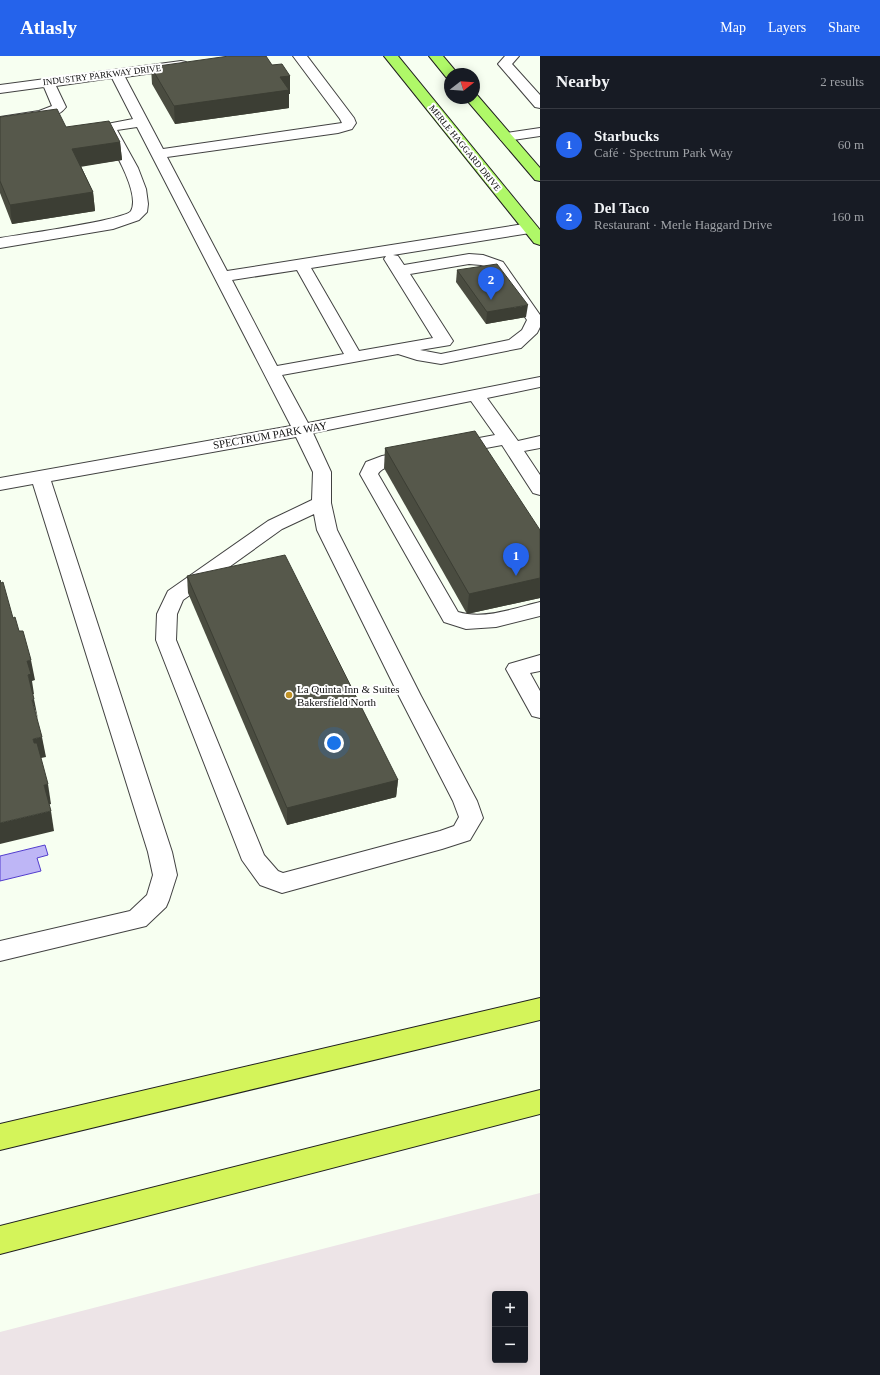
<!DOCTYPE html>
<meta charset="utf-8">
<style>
:root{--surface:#171b24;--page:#242831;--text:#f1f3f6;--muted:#9ea1a6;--line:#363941;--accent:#2563eb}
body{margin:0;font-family:"Times New Roman",serif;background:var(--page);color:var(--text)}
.controls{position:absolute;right:12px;bottom:12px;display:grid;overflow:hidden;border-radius:4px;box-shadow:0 2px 10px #0003}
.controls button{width:36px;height:36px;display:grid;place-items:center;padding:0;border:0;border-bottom:1px solid var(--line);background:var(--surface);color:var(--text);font:20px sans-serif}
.compass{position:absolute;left:444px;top:12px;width:36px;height:36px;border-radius:50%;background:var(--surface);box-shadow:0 2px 10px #0003;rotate:73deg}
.you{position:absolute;left:334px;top:687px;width:14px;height:14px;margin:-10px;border:3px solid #fff;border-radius:50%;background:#1a73e8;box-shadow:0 0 0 6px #1a73e833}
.badge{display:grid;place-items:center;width:26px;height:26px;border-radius:50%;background:var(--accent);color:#fff;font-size:13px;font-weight:700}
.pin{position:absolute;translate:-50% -33px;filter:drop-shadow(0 1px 2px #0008)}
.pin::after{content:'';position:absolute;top:21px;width:14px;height:12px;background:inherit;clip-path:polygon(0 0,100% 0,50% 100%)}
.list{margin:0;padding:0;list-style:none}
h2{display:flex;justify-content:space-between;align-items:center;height:52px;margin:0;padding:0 16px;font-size:17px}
h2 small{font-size:13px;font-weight:400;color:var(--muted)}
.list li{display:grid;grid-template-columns:26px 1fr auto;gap:12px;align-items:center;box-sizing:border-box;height:72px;padding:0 16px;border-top:1px solid var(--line)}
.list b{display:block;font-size:15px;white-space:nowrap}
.list p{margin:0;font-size:13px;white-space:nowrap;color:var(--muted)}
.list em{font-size:13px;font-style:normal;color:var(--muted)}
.map{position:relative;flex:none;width:540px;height:1319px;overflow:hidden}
header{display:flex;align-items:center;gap:24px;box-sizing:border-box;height:56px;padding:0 20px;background:var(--accent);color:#fff}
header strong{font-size:19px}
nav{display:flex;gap:22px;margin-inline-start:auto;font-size:14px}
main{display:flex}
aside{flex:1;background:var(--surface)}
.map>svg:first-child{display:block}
.industrial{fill:#ede4e7;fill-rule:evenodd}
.water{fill:#beb6f6;stroke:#523dcd}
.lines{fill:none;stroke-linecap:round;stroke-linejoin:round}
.minor-casing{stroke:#424242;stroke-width:2}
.major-casing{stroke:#202020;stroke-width:2}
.highway-casing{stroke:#202020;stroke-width:2}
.minor{fill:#fff;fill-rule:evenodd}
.major{fill:#aff868;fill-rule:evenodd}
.highway{fill:#d4f45a;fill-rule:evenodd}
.wall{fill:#4a4c40}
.shaded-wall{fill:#3c3e34}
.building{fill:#56584b;stroke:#3c3e34}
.poi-dot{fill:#c09226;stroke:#fff;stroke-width:1.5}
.labels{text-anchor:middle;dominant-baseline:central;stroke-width:4;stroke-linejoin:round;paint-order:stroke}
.far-street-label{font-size:9px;fill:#0f0f0f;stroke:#fff}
.street-label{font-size:11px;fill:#0f0f0f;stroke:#fff}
.poi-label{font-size:11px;fill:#0f0f0f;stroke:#fff;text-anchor:start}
</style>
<header>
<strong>Atlasly</strong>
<nav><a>Map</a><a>Layers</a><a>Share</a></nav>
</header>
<main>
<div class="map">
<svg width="540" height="1319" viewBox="0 0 540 1319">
<rect width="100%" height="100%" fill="#f7fff1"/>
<path class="industrial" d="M540,1137V1319H0V1276ZM495,1238H525V1304H495Z"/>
<polygon class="water" points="45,789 48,799 37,802 41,815 0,825 0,800"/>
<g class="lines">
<g class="minor-casing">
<g id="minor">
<path d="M293,0H307L354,62L356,67L352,73L338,77L167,101L227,215L530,167L535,169L538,172L535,175L530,177L393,199L398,200L404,209L469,198L483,199L503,206L540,259V271L537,277L521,292L441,308L417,304L398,298L282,319L308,367L540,321V331L487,342L518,385L540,380V392L524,395L540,419V439L533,437L502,389L454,398L447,396L445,392L447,388L495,379L471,345L313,377L331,416V447L337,474L421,640L477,745L483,762L470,784L442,793L282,837L260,829L242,804L156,584L157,558L168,535L268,465L312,444L313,416L296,381L51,425L172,796L177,819L169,844L166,851L146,870L0,905V885L130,855L147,839L153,819L148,796L33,428L0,434V422L291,370L137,71L117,74L138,112L146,133L148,148L147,156L139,164L113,173L0,192V182C17,179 126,164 131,155C141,137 111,89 102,73L107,68L133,63L112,22L56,30L66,51C55,67 18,67 0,69V61L39,55L52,50L44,31L0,37V29L181,5L186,6L188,9L186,12L181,13L125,21L163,93L342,67L340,63ZM386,200L384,203L433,282L359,295L311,212ZM469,208L481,209L491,212L527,264L522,274L509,284L441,298L420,294L450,289L453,285L410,218ZM297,214L344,298L277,310L232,224ZM314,458L317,474L399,640L453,745L459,761L454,770L440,775L283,817L278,815L264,799L176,584L177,558L183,544L282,473Z"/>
<polygon points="505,0 519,0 512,8 540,39 540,52 535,51 498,8"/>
<polygon points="540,72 540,80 506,85 501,84 499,81 501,78 506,77"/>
<path d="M413,394L420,396L422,400L420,404C409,407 383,408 378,418L458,556C484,564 515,552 540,546V560L496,571L466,573L444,566L360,418L366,406L382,400Z"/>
<polygon points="540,599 540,615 530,617 540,635 540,662 532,660 506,613 509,608"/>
</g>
</g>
<g class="major-casing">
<g id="major">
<polygon points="384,0 398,0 540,174 540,189 534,187"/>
<polygon points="429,0 443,0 458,18 450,18 450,22 446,21"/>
<polygon points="474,38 477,39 540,112 540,125 535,124 465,42 474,42"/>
</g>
</g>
<g class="highway-casing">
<g id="highway">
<polygon points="540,942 540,964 0,1094 0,1068"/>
<polygon points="540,1034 540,1058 0,1198 0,1170"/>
</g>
</g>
<use href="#minor" class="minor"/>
<use href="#major" class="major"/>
<use href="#highway" class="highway"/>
</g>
<g class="wall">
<polygon points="272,9 290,20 290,38 289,38 289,52 175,68 152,28 151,11"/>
<polygon points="0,61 66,71 120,86 122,104 81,110 93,136 95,155 12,168 0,137"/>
<polygon points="457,214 526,261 486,268 456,226"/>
<polygon points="385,392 540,474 540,542 467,558 384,412"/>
<polygon points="187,520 398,724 396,741 287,769 188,537"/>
</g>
<g class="shaded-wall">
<polygon points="290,20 290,38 289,38 289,52 175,68 174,50 280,21"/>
<polygon points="120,86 122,104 74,112 72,93"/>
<polygon points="93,136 95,155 12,168 10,149"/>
<polygon points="528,249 526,261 486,268 487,256"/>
<polygon points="540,522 540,542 467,558 469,538"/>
<polygon points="31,604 35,624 32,625 34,638 31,639 28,619 27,605"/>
<polygon points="34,643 38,663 32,644"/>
<polygon points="42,681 46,701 36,703 33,683"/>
<polygon points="398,724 396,741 287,769 287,752"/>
<polygon points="48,728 51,748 47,749 44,729"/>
<polygon points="51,755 54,775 0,788 0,767"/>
</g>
<g class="building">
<polygon points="229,0 266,0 272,9 282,8 290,20 280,21 289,34 174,50 151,11"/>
<polygon points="57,53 66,71 109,65 120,86 72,93 93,136 10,149 0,125 0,61"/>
<polygon points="497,208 528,249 487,256 457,214"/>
<polygon points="475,375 540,474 540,522 469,538 385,392"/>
<polygon points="285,499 398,724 287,752 187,520"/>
<polygon points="0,524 1,527 3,526 13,562 15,561 19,575 23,575 31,604 27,605 31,618 28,619 34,643 32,644 42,681 33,683 34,687 37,687 48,728 44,729 51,755 0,767"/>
</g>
<circle class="poi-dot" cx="289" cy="639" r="4"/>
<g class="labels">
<g class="far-street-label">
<text transform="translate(102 19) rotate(-7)">INDUSTRY PARKWAY DRIVE</text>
<text transform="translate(465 92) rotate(51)">MERLE HAGGARD DRIVE</text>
</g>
<g class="street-label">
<text transform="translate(270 379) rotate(-10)">SPECTRUM PARK WAY</text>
</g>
<g class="poi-label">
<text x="297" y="633">La Quinta Inn &amp; Suites<tspan x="297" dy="13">Bakersfield North</tspan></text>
</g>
</g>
</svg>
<div class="controls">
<button>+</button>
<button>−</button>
</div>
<svg class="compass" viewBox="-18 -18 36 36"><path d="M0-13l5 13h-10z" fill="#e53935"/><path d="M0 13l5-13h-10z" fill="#9ea1a6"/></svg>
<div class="you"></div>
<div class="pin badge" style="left:516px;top:520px">1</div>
<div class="pin badge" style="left:491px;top:244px">2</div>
</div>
<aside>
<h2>Nearby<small>2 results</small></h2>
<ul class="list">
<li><span class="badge">1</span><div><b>Starbucks</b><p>Café · Spectrum Park Way</p></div><em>60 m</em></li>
<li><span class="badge">2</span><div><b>Del Taco</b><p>Restaurant · Merle Haggard Drive</p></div><em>160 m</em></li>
</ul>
</aside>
</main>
